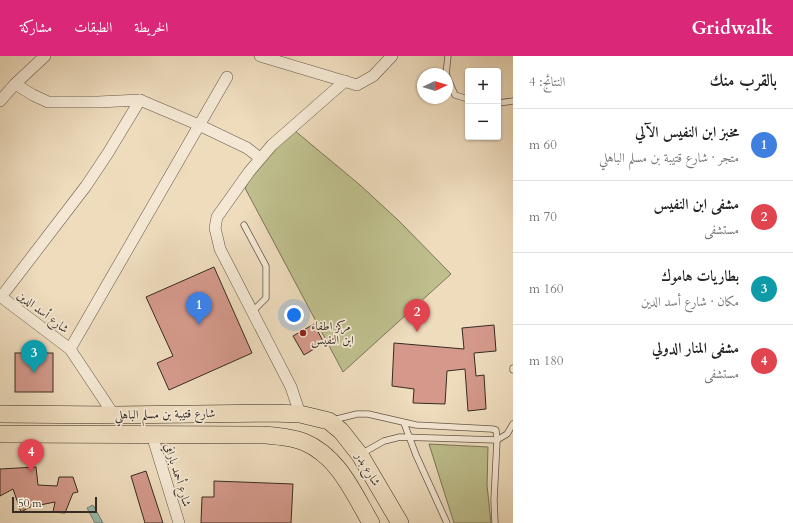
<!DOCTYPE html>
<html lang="ar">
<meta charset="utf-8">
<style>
:root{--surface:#fff;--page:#f2f2f2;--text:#222;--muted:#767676;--line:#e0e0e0;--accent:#db2777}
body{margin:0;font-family:Cardo,Amiri,serif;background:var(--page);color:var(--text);direction:rtl}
.controls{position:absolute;right:12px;top:12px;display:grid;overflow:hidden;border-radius:4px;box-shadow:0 1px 3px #0004}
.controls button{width:36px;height:36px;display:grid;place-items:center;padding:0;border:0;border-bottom:1px solid var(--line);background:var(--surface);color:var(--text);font:20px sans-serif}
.compass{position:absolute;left:417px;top:12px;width:36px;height:36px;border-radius:50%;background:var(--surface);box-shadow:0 1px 3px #0004;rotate:86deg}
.scale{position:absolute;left:12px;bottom:10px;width:85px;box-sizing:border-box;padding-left:4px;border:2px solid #372c22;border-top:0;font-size:11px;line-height:14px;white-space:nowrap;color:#372c22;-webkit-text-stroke:3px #f4e8d4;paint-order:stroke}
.you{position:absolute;left:294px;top:259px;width:14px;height:14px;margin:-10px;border:3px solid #fff;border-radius:50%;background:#1a73e8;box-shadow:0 0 0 6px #1a73e833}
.badge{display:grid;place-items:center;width:26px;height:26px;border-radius:50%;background:var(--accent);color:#fff;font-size:13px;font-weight:700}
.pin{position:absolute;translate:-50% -33px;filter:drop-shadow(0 1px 2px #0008)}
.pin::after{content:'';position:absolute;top:21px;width:14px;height:12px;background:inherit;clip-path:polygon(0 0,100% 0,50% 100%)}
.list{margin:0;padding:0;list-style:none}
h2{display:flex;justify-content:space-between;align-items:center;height:52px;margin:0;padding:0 16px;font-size:17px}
h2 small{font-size:13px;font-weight:400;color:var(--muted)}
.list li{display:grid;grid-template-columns:26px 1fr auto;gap:12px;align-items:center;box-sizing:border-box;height:72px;padding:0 16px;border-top:1px solid var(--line)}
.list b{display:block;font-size:15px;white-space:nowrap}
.list p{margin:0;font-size:13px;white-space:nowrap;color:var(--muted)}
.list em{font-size:13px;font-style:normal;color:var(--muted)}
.map{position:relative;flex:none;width:513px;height:467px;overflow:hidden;direction:ltr}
header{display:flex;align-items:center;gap:24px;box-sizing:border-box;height:56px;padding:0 20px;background:var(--accent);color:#fff}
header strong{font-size:19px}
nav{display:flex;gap:22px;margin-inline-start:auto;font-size:14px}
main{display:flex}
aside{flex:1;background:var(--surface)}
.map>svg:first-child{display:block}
.green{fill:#bebf8d;stroke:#7a7658}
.water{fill:#99bcb2;stroke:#728278}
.building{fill:#d4998b;stroke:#372c22}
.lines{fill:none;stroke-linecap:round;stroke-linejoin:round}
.service-casing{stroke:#655849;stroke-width:7}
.minor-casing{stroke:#655849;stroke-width:12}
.primary-casing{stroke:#372c22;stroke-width:18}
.service{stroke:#f4e8d4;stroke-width:5.5}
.minor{stroke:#f4e8d4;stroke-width:11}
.primary{stroke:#eedcbd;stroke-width:17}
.poi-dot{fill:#8f2418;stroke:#f4e8d4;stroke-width:1.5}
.labels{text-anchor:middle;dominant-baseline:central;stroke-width:3.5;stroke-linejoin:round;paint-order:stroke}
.street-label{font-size:12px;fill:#372c22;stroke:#f4e8d4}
.poi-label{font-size:12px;fill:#372c22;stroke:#f4e8d4;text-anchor:start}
</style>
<header>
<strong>Gridwalk</strong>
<nav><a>الخريطة</a><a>الطبقات</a><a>مشاركة</a></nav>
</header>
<main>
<aside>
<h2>بالقرب منك<small>النتائج: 4</small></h2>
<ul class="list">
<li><span class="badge" style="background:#3f7fe0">1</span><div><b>مخبز ابن النفيس الآلي</b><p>متجر · شارع قتيبة بن مسلم الباهلي</p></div><em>60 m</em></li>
<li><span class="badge" style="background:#e0444e">2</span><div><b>مشفى ابن النفيس</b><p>مستشفى</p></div><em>70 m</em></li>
<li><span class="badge" style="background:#0f9aa8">3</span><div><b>بطاريات هاموك</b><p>مكان · شارع أسد الدين</p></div><em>160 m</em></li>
<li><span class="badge" style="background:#e0444e">4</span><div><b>مشفى المنار الدولي</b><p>مستشفى</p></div><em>180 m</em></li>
</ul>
</aside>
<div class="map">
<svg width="513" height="467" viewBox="0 0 513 467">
<rect width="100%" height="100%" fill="#eedcbd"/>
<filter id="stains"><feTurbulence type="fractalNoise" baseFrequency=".005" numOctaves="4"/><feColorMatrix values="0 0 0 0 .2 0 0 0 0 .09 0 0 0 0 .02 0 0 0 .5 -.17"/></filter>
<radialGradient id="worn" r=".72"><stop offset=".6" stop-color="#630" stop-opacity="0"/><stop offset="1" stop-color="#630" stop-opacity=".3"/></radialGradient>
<g class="green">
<polygon points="294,74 360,129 399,165 451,218 343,316 245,132 260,106"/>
<polygon points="429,388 488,391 487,429 491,467 454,467"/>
</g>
<polygon class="water" points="93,449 103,467 95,467 87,452"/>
<g class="building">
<polygon points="214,211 252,297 169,334 157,307 173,300 146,241"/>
<polygon points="314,268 324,287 304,299 293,280"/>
<polygon points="494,269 496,295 474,297 476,320 484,319 486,353 468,355 465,313 447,315 445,348 413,347 414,333 392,330 394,287 464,293 462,272"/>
<rect x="15" y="297" width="38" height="39"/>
<polygon points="36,411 38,429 57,430 59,421 73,421 78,436 73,437 65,457 53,456 55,446 30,451 21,456 13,433 0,440 0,413"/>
<polygon points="146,415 163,467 145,467 131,420"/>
<polygon points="214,425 293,428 291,467 201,467 202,441 214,441"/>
</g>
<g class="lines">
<g class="service-casing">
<g id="service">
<polyline points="446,18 448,0"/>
<polyline points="447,20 455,39 468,43"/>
<polyline points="498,47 513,45"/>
<polyline points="244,169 266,210 266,242 252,256"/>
<polyline points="513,312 513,314"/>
<polyline points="333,364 357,358 368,358 416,369 492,373 496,374 497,384 494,444 495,467"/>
<polyline points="404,367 416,399 447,467"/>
<polyline points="361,398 384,385 400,381 497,384 507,378 513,368"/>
</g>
</g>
<g class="minor-casing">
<g id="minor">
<polyline points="260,0 357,29 373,20 392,0"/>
<polyline points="15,28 33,39 48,46 98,46 140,44 199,69 247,92 260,102"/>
<polyline points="0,45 15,28 45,0"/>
<polyline points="0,240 70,293"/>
<polyline points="1,241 86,130 108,97 140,44"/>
<polyline points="300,358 291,331 220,193 215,172 217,161 249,116 272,89 345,25"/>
<polyline points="114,359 70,293 227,21"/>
<polyline points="152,379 179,467"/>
</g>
</g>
<g class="primary-casing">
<g id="primary">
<polyline points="0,358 114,359 270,357 300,358 329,365 341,375 360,399 400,467"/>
<path d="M0,378L264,379C277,380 292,381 304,386C338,400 353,436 371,467"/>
</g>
</g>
<use href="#service" class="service"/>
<use href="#minor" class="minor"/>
<use href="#primary" class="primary"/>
</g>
<circle class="poi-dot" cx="303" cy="277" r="4"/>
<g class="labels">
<g class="street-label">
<text transform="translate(43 256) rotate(37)">شارع أسد الدين</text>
<text transform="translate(165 358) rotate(-1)">شارع قتيبة بن مسلم الباهلي</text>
<text transform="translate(368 413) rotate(59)">شارع بدر</text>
<text transform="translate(178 419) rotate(73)">شارع أحمد بارافي</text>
</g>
<g class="poi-label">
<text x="311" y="270">مركز اطفاء<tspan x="311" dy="14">ابن النفيس</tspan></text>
</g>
</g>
<rect width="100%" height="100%" filter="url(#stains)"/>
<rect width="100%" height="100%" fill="url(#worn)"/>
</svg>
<div class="controls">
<button>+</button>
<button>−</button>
</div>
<svg class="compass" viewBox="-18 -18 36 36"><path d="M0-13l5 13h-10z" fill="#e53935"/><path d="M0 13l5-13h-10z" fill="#767676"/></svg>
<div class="scale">50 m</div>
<div class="you"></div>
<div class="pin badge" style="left:199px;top:269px;background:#3f7fe0">1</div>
<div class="pin badge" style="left:417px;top:276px;background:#e0444e">2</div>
<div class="pin badge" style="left:34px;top:317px;background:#0f9aa8">3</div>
<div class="pin badge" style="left:31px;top:416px;background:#e0444e">4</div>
</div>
</main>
